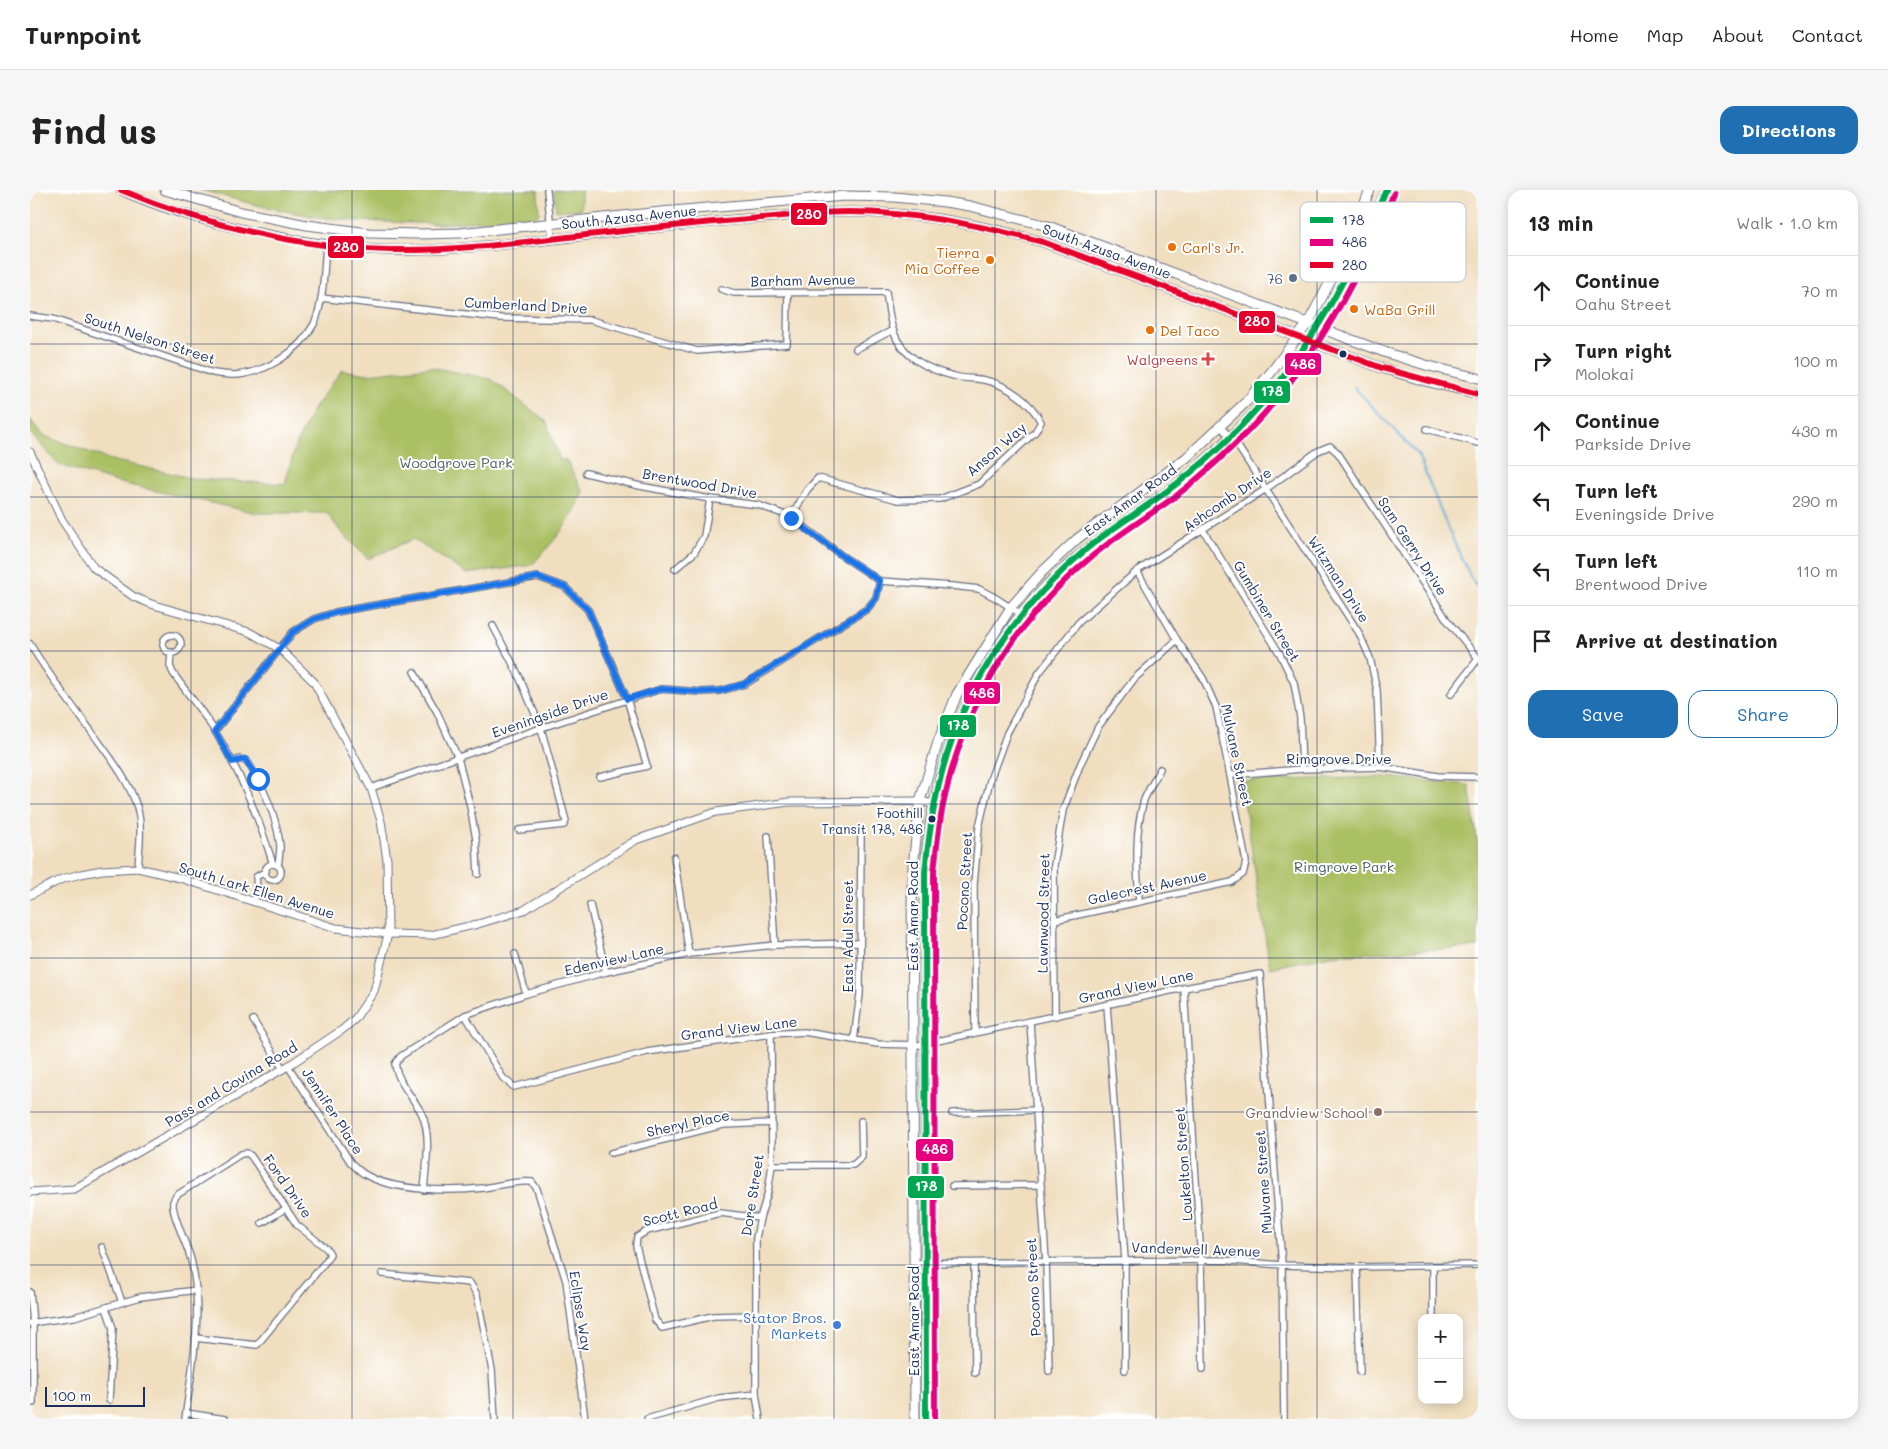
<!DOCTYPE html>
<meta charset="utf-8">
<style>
:root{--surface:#fff;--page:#f6f6f6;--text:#222;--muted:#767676;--line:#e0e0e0;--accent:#1f6fb2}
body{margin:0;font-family:Mali,sans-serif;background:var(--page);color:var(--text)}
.controls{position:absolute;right:15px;bottom:15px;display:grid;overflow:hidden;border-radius:10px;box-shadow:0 2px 12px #0003}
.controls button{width:45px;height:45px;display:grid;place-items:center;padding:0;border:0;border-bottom:1px solid var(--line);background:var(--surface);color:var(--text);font:25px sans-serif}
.scale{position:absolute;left:15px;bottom:12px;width:100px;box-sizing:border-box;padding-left:5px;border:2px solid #1b2f5e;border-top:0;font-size:14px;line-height:18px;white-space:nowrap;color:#1b2f5e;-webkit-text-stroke:4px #fff;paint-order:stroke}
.stop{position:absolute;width:15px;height:15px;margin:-11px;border:4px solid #1a73e8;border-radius:50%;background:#fff}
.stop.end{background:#1a73e8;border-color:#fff;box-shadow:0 1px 5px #0008}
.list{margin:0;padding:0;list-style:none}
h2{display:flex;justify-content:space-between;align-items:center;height:65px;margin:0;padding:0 20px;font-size:21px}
h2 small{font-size:16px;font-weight:400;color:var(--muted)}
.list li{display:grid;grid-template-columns:32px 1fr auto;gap:15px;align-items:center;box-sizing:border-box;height:70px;padding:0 20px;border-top:1px solid var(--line)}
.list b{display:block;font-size:19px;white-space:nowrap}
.list p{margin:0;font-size:16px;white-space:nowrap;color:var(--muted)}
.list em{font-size:16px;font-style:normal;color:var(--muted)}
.actions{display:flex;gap:10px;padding:15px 20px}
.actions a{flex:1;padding:11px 0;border:1px solid var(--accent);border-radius:15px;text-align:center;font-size:18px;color:var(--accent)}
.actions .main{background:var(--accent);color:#fff}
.icon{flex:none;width:28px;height:28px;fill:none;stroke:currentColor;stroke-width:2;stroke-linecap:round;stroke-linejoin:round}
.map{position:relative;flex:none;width:1448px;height:1229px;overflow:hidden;border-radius:15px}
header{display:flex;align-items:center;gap:30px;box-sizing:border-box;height:70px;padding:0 25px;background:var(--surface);border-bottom:1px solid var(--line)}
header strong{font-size:24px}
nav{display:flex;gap:28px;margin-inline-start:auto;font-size:18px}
.intro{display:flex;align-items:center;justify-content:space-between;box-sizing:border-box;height:120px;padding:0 30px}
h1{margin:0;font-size:35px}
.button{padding:12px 22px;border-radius:15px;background:var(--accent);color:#fff;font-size:18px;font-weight:700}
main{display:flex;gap:30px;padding:0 30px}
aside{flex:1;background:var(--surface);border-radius:15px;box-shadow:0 2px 12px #0003}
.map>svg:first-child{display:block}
.green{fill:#abbf63;stroke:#637760}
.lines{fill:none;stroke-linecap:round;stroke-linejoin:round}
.stream{stroke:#5ca8d5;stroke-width:2}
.minor-casing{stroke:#666c80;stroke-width:8}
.tertiary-casing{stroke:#666c80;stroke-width:9}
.primary-casing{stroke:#666c80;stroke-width:11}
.minor{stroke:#fff;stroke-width:5.5}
.tertiary{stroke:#fff;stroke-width:7}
.primary{stroke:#fff;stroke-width:9}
.bus-1-casing{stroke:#fff;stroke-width:10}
.bus-2-casing{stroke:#fff;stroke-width:10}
.bus-3-casing{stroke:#fff;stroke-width:10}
.bus-1{stroke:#00a651;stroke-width:6}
.bus-2{stroke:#e5007d;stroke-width:6}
.bus-3{stroke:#e4002b;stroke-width:6}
.route{stroke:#1a73e8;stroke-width:6}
.grid{fill:none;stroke:#1b2f5e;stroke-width:1;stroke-opacity:0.55}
.food-dot{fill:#e8710a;stroke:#fff;stroke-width:2}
.service-dot{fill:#5c6f8a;stroke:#fff;stroke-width:2}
.bus-dot{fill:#1b2f5e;stroke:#fff;stroke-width:2}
.health-dot{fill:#e0444e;stroke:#fff;stroke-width:2}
.education-dot{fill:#8d6e63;stroke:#fff;stroke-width:2}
.shop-dot{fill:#3f7fe0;stroke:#fff;stroke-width:2}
.labels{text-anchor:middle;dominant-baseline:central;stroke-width:4;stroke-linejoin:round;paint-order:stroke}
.bus-label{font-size:13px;fill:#1b2f5e;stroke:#fff;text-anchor:end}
.street-label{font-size:14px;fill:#1b2f5e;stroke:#fff}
.food-label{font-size:14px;fill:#c56008;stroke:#fff;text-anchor:start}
.service-label{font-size:14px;fill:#4e5e75;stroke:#fff;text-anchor:end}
.health-label{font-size:14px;fill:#be3a42;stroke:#fff;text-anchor:end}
.park-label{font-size:14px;fill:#4d6160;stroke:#fff}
.education-label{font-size:14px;fill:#785e54;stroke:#fff;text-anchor:end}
.shop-label{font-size:14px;fill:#366cbe;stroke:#fff;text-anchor:end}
.key{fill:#fff;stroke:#bbc1cf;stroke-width:1}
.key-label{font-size:14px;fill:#1b2f5e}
.line-badge{stroke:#fff;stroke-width:2}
.badge-label{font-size:14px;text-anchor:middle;font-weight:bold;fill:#fff}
</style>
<header>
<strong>Turnpoint</strong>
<nav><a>Home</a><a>Map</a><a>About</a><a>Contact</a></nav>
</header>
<div class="intro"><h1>Find us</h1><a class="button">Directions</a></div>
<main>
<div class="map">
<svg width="1448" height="1229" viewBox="0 0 1448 1229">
<rect width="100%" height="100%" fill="#fff"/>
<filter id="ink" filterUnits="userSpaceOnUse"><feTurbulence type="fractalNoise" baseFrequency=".02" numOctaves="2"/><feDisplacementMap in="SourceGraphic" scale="10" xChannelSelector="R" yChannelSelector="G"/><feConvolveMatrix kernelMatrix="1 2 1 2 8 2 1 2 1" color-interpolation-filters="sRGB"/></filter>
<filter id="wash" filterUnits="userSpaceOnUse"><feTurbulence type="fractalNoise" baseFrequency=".0096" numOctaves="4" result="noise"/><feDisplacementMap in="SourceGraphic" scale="20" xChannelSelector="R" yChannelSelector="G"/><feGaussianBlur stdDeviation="1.12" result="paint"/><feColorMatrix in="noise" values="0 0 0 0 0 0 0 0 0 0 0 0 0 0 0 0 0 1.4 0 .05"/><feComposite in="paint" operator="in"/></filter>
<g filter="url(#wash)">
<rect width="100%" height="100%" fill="#f0debf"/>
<g class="green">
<polygon points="171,0 508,0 509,24 505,27 409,34 331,31 286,27 226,15"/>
<polygon points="524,0 551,0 551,19 526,21"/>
<path d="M400,177L461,189L516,231L530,270H536L553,302C543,331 522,353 502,375L437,384L383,349L338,369L311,342L297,323H226L90,293L29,275L0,243V229L12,245L81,270L166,289L255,294L265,257L285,216L312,180L338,184Z"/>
<polygon points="1356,587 1439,595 1448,655 1448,757 1301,765 1240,778 1211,591"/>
</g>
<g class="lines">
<polyline class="stream" points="1324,197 1388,265 1419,341 1442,390 1448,397"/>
</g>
</g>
<g filter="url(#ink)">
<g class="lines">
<g class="minor-casing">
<g id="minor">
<polyline points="517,0 522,49"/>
<path d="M691,99L704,103L856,102C858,114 859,128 863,140C871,166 898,180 924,186C934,189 944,188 954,190C978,195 1000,211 1011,232L1005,242L949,294L910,309L868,310L788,288L777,300L761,327"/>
<polyline points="291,108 470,128 561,130 667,161 757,154 758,103"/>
<path d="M0,126L23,129L183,183C190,184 198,185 206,185C237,182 269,162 284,134C294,113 294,78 296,54"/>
<polyline points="826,159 863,140"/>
<polyline points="1191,237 1207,255 1329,443 1340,468 1347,500 1350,577"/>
<polyline points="1397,239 1448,253"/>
<polyline points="556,283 610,296 680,309 728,315 761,327 811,365 850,391 922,396 949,399 966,408 992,425"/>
<polyline points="1173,340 1250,464 1264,493 1270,528 1272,579"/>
<polyline points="645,379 664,363 674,346 680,309"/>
<polyline points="463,436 488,484 511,538 536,631 534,635 489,640"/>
<circle cx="142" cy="454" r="9"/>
<path d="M0,454C19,486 42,515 64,545C80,567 99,591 107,617C113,637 109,659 108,678"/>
<path d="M141,462L140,476L143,483C157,503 173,522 186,543C211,583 229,629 243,674"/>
<polyline points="384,482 407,522 428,568 440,616 446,649 448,684"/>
<polyline points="1421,504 1448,469"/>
<polyline points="185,541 263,442 284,429 306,422 508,387 535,397 558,420 597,509 617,576 570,587"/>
<path d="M202,572L210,569L217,571C233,595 247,627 250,656C250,662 249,669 248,676"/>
<polyline points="1200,585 1272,579 1350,577 1408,586 1448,587"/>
<polyline points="341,598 511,538 631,499 671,502 690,501 715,494 837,419 846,408 850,391"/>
<polyline points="738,646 745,755"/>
<polyline points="644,667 659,764"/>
<circle cx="243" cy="682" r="8"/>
<path d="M1109,711C1107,677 1104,644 1114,610C1118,600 1125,589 1130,579"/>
<polyline points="224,712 227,699 226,687 236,681"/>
<polyline points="560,715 576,782"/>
<polyline points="1024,730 1202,692 1213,684 1216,672 1200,585 1186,517 1173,488 1147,450 1107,381"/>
<polyline points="485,764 496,804"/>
<polyline points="1154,798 1171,1071 1173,1179"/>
<polyline points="1077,815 1095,1070 1095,1180"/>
<polyline points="435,825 473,888 484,897 617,862 741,844 774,842 848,854 889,855 1154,798 1230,784 1252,1075 1254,1229"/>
<polyline points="1025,826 1024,675 1033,620 1050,575 1068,537 1104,489 1147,450"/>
<polyline points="223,830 253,879"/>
<polyline points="1000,832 1016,1071 1019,1181"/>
<polyline points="945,843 944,694 949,637 960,590 977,543 1009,483 1049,432 1107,381 1236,299 1288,261 1300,256 1308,263 1417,430 1448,468"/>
<polyline points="824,850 830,804 831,642"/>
<path d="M258,876L321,973C326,977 330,982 336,985C363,1001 422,1002 453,998C469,996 486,990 502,992L507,999L536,1091L555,1229"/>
<polyline points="922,923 1007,920"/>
<polyline points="581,963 693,935 742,933"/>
<polyline points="742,975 823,975 832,967 831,931"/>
<polyline points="922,996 1010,995"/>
<path d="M394,1000C396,975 402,945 391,922C382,906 368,893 365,874L371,866L435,825L496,804L576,782L659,764L745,755L829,753"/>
<polyline points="232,1033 255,1019"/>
<polyline points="72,1057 92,1112"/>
<polyline points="883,1073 1192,1070 1252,1075 1327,1077 1448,1075"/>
<polyline points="944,1073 945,1183"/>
<polyline points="1403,1076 1403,1128"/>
<polyline points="1327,1077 1330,1182"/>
<polyline points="352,1084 440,1093 447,1105 462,1180 465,1229"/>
<polyline points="0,1102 3,1133 3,1213"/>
<polyline points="76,1118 83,1138 79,1210"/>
<polyline points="727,1125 683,1126 632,1138 625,1130 606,1056 607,1047 617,1041 690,1023 730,1028"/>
<polyline points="0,1133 44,1127 110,1107 167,1100"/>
<polyline points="156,1223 195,1229"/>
<path d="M155,1229C162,1177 174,1122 161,1070C158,1056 141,1024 143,1012C143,1011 146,1006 147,1005L211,964L217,963L221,966L267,1035L297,1059L300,1064L296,1071L227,1155L165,1148"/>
<polyline points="617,1229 689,1208 726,1204"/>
<polyline points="730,1229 726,1204 726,1048 730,1028 738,1002 742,975 741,844"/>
</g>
</g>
<g class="tertiary-casing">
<g id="tertiary">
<polyline points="0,262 32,330 64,378 104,407 124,415 219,442 250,459 284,492 341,598 351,631 357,670 358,744 344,801 325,829 312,840 258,876 44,999 0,1002"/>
<polyline points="0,705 32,689 51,684 72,680 108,678 150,688 306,738 358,744 401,745 448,734 494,720 606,650 686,622 759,612 890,611 903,614"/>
</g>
</g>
<g class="primary-casing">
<g id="primary">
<path d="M91,0C162,32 260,53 337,59C390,63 444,57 496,52C569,44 642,35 716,29C750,27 784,22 819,22C885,22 949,34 1013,52L1352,178L1395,191L1448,204"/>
<polyline points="135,0 211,22 277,35 339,43 389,44 430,43 631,22 814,6 864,7 915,12 940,16 1018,36 1357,163 1399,176 1448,188"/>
<polyline points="885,1229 882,686 890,611 908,552 927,504 981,417 1012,382 1047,349 1156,268 1217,211 1242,181 1278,133 1312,70 1340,0"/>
<path d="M896,1229L895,682C902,561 957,439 1053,362C1085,336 1121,315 1153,289C1175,272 1195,252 1215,232C1280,166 1321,84 1356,0"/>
</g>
</g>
<use href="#minor" class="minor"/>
<use href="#tertiary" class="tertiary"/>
<use href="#primary" class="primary"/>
<g class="bus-1-casing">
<path id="bus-1" d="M896,1229L895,682C898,652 902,623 909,594C930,503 983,422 1053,362C1076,342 1103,326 1129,307C1160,285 1189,260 1215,232C1279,165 1320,84 1356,0"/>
</g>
<g class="bus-2-casing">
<path id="bus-2" d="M905,1229L904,682C907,653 910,623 918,594C940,506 990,426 1060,368C1087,345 1117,327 1146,306C1173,285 1198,262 1221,238C1286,170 1328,89 1364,3"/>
</g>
<g class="bus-3-casing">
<path id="bus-3" d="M91,0C175,35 269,58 360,60C420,61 479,54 538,47C602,40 666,33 730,28C759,26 789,22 819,22C885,22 949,35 1013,52L1352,178L1448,204"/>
</g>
<use href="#bus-1" class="bus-1"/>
<use href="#bus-2" class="bus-2"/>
<use href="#bus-3" class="bus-3"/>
</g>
</g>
<g class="lines" filter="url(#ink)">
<polyline class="route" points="228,589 215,569 202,572 185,541 263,442 284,429 306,422 508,387 535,397 558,420 597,509 631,499 671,502 690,501 714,494 837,419 846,408 850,391 811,365 761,328"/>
</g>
<path class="grid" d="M161,0V1229M322,0V1229M483,0V1229M644,0V1229M804,0V1229M965,0V1229M1126,0V1229M1287,0V1229M0,154H1448M0,307H1448M0,461H1448M0,614H1448M0,768H1448M0,922H1448M0,1075H1448"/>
<g class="food-dot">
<circle cx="1142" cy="57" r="5"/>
<circle cx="960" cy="70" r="5"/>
<circle cx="1324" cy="119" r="5"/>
<circle cx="1120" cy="140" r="5"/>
</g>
<circle class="service-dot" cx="1263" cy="88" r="5"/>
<g class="bus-dot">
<circle cx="1313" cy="164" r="4.5"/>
<circle cx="902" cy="629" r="4.5"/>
</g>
<path class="health-dot" d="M1175.5 161.5h5v5h5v5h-5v5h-5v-5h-5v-5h5z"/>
<circle class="education-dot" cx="1348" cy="922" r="5"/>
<circle class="shop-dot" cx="807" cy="1135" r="5"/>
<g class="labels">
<g class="bus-label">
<text x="893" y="622">Foothill<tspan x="893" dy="16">Transit 178, 486</tspan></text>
</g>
<g class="street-label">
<text transform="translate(599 27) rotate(-6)">South Azusa Avenue</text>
<text transform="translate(1077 61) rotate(20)">South Azusa Avenue</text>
<text transform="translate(773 90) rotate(-1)">Barham Avenue</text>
<text transform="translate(496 115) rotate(3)">Cumberland Drive</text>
<text transform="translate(120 148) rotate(18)">South Nelson Street</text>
<text transform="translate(966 259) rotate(-41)">Anson Way</text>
<text transform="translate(670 293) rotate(10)">Brentwood Drive</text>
<text transform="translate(1197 309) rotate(-34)">Ashcomb Drive</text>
<text transform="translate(1100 310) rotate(-36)">East Amar Road</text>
<text transform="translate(1383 356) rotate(57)">Sam Gerry Drive</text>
<text transform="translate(1309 389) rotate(57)">Witzman Drive</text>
<text transform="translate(1237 421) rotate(59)">Gumbiner Street</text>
<text transform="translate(520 523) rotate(-19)">Eveningside Drive</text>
<text transform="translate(1207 565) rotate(78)">Mulvane Street</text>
<text x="1309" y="568">Rimgrove Drive</text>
<text transform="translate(934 691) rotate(-87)">Pocono Street</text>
<text transform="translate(1117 697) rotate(-12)">Galecrest Avenue</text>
<text transform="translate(227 700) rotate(17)">South Lark Ellen Avenue</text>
<text transform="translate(1013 723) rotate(-89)">Lawnwood Street</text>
<text transform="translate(882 726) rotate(-90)">East Amar Road</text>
<text transform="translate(817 746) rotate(-90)">East Adul Street</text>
<text transform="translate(584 769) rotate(-13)">Edenview Lane</text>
<text transform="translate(1106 796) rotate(-12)">Grand View Lane</text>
<text transform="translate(709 838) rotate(-7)">Grand View Lane</text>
<text transform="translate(201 894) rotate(-31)">Pass and Covina Road</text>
<text transform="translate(303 921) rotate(57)">Jennifer Place</text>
<text transform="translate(658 933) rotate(-12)">Sheryl Place</text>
<text transform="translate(1153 974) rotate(-94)">Loukelton Street</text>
<text transform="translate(1233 992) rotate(-94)">Mulvane Street</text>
<text transform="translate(258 996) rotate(55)">Ford Drive</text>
<text transform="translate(722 1005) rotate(-81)">Dore Street</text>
<text transform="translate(650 1022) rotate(-14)">Scott Road</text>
<text transform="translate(1166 1059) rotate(2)">Vanderwell Avenue</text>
<text transform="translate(1003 1097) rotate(-93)">Pocono Street</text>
<text transform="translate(551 1121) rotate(81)">Eclipse Way</text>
<text transform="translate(883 1131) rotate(-90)">East Amar Road</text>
</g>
<g class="food-label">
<text x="1152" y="57">Carl's Jr.</text>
<text x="950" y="62" text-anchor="end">Tierra<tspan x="950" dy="16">Mia Coffee</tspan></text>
<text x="1334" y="119">WaBa Grill</text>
<text x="1130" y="140">Del Taco</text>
</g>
<g class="service-label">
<text x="1253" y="88">76</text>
</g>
<g class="health-label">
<text x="1168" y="169">Walgreens</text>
</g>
<g class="park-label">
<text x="426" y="272">Woodgrove Park</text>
<text x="1314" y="676">Rimgrove Park</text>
</g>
<g class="education-label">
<text x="1338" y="922">Grandview School</text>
</g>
<g class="shop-label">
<text x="797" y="1127">Stator Bros.<tspan x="797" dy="16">Markets</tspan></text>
</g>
</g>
<rect x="1270" y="12" width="166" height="80" rx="8" class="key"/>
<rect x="1280" y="27" width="23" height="6" fill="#00a651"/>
<rect x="1280" y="49" width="23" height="7" fill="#e5007d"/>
<rect x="1280" y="72" width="23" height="6" fill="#e4002b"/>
<g class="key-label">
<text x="1312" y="35">178</text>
<text x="1312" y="57">486</text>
<text x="1312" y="80">280</text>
</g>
<g class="line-badge">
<rect x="760" y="12" width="38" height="24" rx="5" fill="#e4002b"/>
<rect x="297" y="45" width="38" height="24" rx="5" fill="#e4002b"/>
<rect x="1208" y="120" width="38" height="24" rx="5" fill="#e4002b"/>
<rect x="1254" y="162" width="38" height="24" rx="5" fill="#e5007d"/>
<rect x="1223" y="190" width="38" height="24" rx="5" fill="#00a651"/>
<rect x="933" y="491" width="38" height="24" rx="5" fill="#e5007d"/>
<rect x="909" y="524" width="38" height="24" rx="5" fill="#00a651"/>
<rect x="885" y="948" width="39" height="24" rx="5" fill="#e5007d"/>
<rect x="877" y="985" width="38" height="24" rx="5" fill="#00a651"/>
</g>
<g class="badge-label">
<text x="779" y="29">280</text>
<text x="316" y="62">280</text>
<text x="1227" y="136">280</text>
<text x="1273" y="179">486</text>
<text x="1242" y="206">178</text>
<text x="952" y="508">486</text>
<text x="928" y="540">178</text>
<text x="905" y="964">486</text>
<text x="896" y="1001">178</text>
</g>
</svg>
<div class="controls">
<button>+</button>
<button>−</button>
</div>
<div class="scale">100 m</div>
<div class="stop" style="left:228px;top:589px"></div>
<div class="stop end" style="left:761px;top:328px"></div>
</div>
<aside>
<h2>13 min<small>Walk · 1.0 km</small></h2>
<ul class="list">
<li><svg class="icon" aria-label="ahead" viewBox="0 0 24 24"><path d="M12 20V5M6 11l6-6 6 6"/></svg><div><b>Continue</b><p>Oahu Street</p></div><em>70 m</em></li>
<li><svg class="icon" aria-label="right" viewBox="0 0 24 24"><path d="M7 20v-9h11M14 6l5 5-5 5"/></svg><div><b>Turn right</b><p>Molokai</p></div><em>100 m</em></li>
<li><svg class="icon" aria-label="ahead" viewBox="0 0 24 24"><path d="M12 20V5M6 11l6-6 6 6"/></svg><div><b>Continue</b><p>Parkside Drive</p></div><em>430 m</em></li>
<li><svg class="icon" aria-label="left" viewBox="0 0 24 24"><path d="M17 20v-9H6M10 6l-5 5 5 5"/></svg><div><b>Turn left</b><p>Eveningside Drive</p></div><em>290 m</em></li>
<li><svg class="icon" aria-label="left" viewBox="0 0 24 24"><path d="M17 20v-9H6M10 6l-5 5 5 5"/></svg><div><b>Turn left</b><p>Brentwood Drive</p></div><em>110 m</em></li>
<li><svg class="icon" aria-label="arrive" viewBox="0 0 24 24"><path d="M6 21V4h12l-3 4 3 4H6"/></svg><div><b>Arrive at destination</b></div></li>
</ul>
<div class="actions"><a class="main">Save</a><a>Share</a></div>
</aside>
</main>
